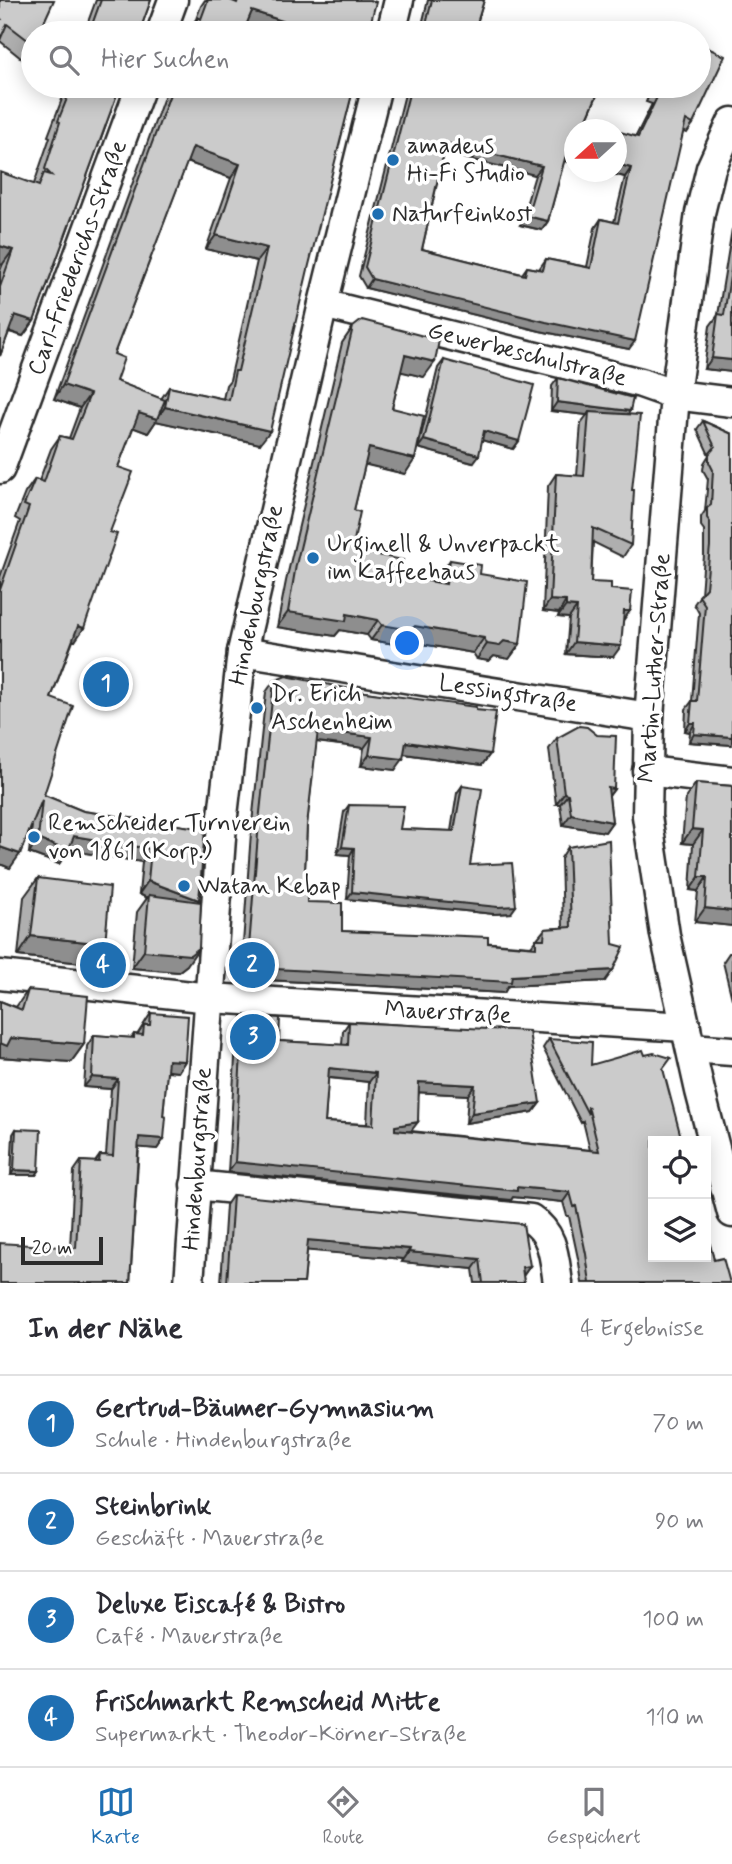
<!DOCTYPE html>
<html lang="de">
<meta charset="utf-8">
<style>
:root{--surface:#fff;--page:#f2f2f3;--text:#2b2b33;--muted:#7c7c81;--line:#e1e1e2;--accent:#1f6fb2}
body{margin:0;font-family:Mynerve,sans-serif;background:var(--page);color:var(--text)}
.controls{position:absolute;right:21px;bottom:21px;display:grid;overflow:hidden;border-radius:0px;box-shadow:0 4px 18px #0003}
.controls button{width:63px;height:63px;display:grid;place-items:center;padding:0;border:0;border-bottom:2px solid var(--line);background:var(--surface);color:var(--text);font:35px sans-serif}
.compass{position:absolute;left:564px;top:119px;width:63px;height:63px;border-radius:50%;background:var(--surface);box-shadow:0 4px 18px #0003;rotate:249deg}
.scale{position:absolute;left:21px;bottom:18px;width:82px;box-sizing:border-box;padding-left:7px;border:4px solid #2b2b2b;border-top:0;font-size:19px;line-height:24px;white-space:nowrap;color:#2b2b2b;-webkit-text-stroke:5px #fff;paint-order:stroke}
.you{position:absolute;left:408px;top:644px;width:24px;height:24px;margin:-18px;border:5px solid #fff;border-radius:50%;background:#1a73e8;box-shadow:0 0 0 10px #1a73e833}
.badge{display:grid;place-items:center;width:46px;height:46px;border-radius:50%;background:var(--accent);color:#fff;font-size:23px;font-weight:700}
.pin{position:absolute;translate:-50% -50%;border:4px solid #fff;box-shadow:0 2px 7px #0006}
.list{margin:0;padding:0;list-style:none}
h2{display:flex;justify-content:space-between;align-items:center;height:91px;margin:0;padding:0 28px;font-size:30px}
h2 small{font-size:23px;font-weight:400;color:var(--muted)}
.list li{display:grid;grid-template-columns:46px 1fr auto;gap:21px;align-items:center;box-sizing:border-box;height:98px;padding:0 28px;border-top:2px solid var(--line)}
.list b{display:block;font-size:26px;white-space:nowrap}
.list p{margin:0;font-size:23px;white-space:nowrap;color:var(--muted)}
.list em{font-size:23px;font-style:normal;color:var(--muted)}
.icon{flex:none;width:38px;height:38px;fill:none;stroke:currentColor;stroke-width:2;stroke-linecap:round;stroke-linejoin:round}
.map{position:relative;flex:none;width:732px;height:1283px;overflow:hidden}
.search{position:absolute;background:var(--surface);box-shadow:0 4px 18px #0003;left:21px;right:21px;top:21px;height:77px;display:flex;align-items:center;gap:18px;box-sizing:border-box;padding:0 24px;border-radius:38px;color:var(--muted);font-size:26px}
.sheet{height:483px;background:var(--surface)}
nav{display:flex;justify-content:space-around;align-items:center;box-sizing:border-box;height:98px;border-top:2px solid var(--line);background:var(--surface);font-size:19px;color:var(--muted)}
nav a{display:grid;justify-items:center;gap:4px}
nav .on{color:var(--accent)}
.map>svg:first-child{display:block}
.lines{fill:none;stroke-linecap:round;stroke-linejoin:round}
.street-casing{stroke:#2b2b2b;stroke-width:33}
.street{stroke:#fff;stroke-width:28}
.wall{fill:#afafaf;stroke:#2b2b2b;stroke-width:2;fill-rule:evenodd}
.shaded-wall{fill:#8e8e8e;stroke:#2b2b2b;stroke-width:2}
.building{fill:#cbcbcb;stroke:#2b2b2b;stroke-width:2;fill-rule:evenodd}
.poi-dot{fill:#1f6fb2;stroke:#fff;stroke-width:2.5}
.labels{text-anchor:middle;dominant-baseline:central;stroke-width:7;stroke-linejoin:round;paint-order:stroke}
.poi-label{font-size:24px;fill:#2b2b2b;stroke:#fff;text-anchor:start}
.street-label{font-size:24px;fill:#2b2b2b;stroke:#fff}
</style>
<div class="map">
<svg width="732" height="1283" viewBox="0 0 732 1283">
<rect width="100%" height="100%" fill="#fff"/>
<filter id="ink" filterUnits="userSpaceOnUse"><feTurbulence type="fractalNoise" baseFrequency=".0143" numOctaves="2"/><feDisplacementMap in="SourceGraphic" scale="14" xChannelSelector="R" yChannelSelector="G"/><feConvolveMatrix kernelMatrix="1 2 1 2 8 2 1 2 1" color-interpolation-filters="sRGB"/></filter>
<g filter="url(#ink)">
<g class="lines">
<g class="street-casing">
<g id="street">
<polyline points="161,33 173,0"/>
<polyline points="391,33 399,0"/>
<polyline points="732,122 711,168 700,213 675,395 649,717 647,816 665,935 700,1091 732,1213"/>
<polyline points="323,304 641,383 675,395 732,402"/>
<polyline points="0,469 141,86"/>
<polyline points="242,652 649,717"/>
<polyline points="647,771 732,781"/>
<polyline points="0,975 210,998 686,1027"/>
<polyline points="691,1048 732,1051"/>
<path d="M195,1185L531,1219C554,1234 554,1257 558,1283"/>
<polyline points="189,1283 222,824 242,652 323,304 377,86"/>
</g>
</g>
<use href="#street" class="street"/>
</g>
<g class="wall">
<polygon points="0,0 33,33 33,68 0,41"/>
<polygon points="96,0 151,0 139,33 84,33"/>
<polygon points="205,0 232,1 370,0 246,26 243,33 187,33 196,19 201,6"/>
<polygon points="428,0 484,0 474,33 420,33"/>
<polygon points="67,86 120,86 34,321 23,336 9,332 0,356 0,271 34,184 50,137 48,136"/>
<path d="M168,86H354L260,444L156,421L148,433L133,427L118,467L110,532L75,641H73L51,698L44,795L83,811L205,829L199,900L187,965L178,972L132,968L137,912L147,898L139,894L142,862L68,850L59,864L29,853L32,826L10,868L0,864V577L20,521L15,518L25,493L35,479L39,481L51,449L60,436L69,438L80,408L54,399ZM187,162L231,178L206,249L257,261L230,380L226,385L223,399L169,387L161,399L116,381L114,354Z"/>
<polygon points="407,86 601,86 585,123 575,163 564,161 548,221 542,230 520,225 535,175 444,153 422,249 522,274 527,267 539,269 546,259 587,267 595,228 601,219 614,222 625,177 605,172 617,172 636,136 652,104 646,102 653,86 699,86 693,124 687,133 683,131 629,349 540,331 366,288 359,276"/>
<polygon points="732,229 732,372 704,369 710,326 718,315"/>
<polygon points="353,327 424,377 401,371 392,408 405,474 365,464 354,510 352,550 400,576 438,582 440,575 450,560 480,574 520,644 509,659 494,656 489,661 477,659 473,653 405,641 400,645 371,640 367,635 340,630 335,636 277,627 286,581 342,343"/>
<polygon points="444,360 519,441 513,449 482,440 473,463 418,448 438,368"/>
<polygon points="558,378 627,414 632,490 631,545 623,557 593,542 591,582 611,589 623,622 613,657 566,654 569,618 558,617 559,613 543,611 548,486 556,474 577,476 581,423 587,415 551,411 552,386"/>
<polygon points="703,421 732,434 732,745 689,742 690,732 685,731 686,709 692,701 699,613 694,604 701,594 704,555 704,530 701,526 701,517 705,511 708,479 703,470 704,463 709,455 697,429"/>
<polygon points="274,681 365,692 476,710 490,754 482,765 404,754 395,770 361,766 364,748 316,742 307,825 304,893 307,902 342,931 531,946 545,929 563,928 561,858 568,847 605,981 508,986 504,993 249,979 241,971 251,833 266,692"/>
<polygon points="557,738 614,789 609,796 612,822 605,832 563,825 560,804 556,804 549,749"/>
<polygon points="696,783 732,786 732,926 695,922 698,891 690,890 693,844 682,843 686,797"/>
<polygon points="462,786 470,865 511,913 494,914 347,899 350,855 337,854 344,812 349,805 400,829 451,831 457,793"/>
<polygon points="38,878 105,944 91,964 18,956 24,897"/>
<polygon points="729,953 732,953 732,999 723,962"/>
<polygon points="28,990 84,1044 71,1062 0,1057 0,1001 16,1007"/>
<polygon points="151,1013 185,1061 178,1072 167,1071 163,1116 164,1139 157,1149 139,1147 130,1283 70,1248 74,1171 81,1161 95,1162 100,1155 106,1155 111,1089 84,1087 87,1046 94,1035 131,1038 134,1034 137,1035"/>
<path d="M243,1016L279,1041L342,1045L343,1031L349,1022L540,1103L533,1112L466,1123L468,1095L419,1092L411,1131L590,1150L583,1121L581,1123L543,1048L549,1039L591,1065L645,1055L663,1069L666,1086L714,1260L730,1283H582L579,1263L569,1216H567L563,1202L513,1197L511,1200L228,1172L237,1026ZM328,1078L369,1082L367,1124L325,1122Z"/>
<polygon points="16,1129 39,1171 36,1175 11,1175 13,1134"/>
<polygon points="233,1195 530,1266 523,1276 524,1283 475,1283 473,1269 402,1262 403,1259 307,1250 304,1283 221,1283 226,1205"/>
</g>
<g class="shaded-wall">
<polygon points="252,11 319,33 268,33 243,25"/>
<polygon points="446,143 542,166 535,175 440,152"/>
<polygon points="193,147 240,164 231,178 184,161"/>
<polygon points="567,151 575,153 575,163 560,160"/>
<polygon points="617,164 631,168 625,177 605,172 617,172"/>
<polygon points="527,216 548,221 542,230 520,225"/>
<polygon points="216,235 267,248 257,261 206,249"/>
<polygon points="0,246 13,250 2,265 0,264"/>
<polygon points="372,279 635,341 629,349 540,331 366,288"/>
<polygon points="15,315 34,321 23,336 5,330"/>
<polygon points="405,355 435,362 424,377 394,370"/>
<polygon points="712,358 732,360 732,372 704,369"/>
<polygon points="63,385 90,394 80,408 54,399"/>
<polygon points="557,402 630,411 624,419 589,412 587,415 551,411"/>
<polygon points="165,407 270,431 260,444 156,421 148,433 129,426 139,413 157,419"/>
<polygon points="484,431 519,441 513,449 478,439"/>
<polygon points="424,440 479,455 473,463 418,448"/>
<polygon points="369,448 415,459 405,474 359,463"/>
<polygon points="550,600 566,601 559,613 543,611"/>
<polygon points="566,606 577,607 569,618 558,617"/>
<polygon points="624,611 630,611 622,622"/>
<polygon points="288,612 347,614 378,620 367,635 340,630 335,636 277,627"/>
<polygon points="382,625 415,626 484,638 473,653 405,641 400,645 371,640"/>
<polygon points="78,626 84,628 75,641 69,639"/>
<polygon points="504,641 520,644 509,659 494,656 489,661 477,659 487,644"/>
<polygon points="574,642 621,646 613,657 566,654"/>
<polygon points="690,723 695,723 690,732 685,731"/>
<polygon points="318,730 372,737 364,748 310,741"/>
<polygon points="694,734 732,737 732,745 689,742"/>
<polygon points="406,742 490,754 482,765 398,753"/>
<polygon points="369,755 403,759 395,770 361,766"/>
<polygon points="608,788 614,789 606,800"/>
<polygon points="564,793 568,794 560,804 556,804"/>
<polygon points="571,814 612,822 605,832 563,825"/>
<polygon points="692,829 703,830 693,844 682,843"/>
<polygon points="74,836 151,849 142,862 66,850 68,851 59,864 29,853 38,839"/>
<polygon points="0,847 20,854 10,868 0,864"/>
<polygon points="342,847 354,848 350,855 337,854"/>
<polygon points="699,877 707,877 698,891 690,890"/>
<polygon points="148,881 199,900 190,914 149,895 147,898 139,894"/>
<polygon points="352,892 516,906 511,913 494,914 347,899"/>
<polygon points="705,908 732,911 732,926 695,922"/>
<polygon points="31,936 105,944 91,964 18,956"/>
<polygon points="199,948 187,965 178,972 132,968 144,951"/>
<polygon points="257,968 512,976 613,970 605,981 508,986 504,993 249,979"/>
<polygon points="11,1038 84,1044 71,1062 0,1057 0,1043"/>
<polygon points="168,1060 185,1061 178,1072 161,1070"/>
<polygon points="329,1068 376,1073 369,1082 322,1077"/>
<polygon points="92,1077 118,1079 111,1089 84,1087"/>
<polygon points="419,1082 475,1085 468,1095 413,1092"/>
<polygon points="540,1103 533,1112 466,1123 472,1113"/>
<polygon points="418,1122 411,1131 388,1135 395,1126"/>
<polygon points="139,1137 164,1139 157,1149 132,1147"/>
<polygon points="235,1162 517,1187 570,1192 563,1202 513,1197 511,1200 228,1172"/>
<polygon points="14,1170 39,1171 36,1175 11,1175"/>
<polygon points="308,1240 410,1249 403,1259 301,1250"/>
<polygon points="409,1252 480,1259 473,1269 402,1262"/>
<polygon points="530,1266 523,1276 522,1267"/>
</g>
<g class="building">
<polygon points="0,0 54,0 44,22 74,33 33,33 33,44 7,24 0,40 0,19 1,19 0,18"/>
<polygon points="101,0 151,0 139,33 89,33"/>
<polygon points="208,0 230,0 237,3 238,0 370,0 376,2 368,33 319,33 252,11 243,33 192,33 198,17 201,19"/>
<polygon points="432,0 484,0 474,33 424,33"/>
<polygon points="699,44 725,56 693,124 686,120 635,341 546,322 372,279 365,267 411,86 601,86 585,123 609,130 575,130 575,153 567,151 548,221 527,216 542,166 446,143 422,249 525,275 527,267 543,270 546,259 591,268 601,219 618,223 631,168 617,164 617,131 638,137 658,95 652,93 655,86 699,86"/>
<polygon points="72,86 120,86 34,321 15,315 0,356 0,287 13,250 0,246 0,172 39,186 44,173 51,175 45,169 60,122 58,121"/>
<polygon points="173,86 354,86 309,265 270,431 165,407 169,387 229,400 235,371 238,371 267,248 216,235 240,164 193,147 114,354 124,358 116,381 165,400 157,419 139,413 118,467 133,472 110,532 117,534 84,628 78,626 51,698 73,706 44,795 83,811 205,829 199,900 148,881 151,849 74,836 68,851 38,839 42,800 20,854 0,847 0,590 29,507 24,505 35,479 44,482 60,436 72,439 90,394 63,385"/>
<polygon points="732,264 732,360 712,358 718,314 724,315"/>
<polygon points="362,320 439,340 435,362 405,355 392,408 424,416 415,459 369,448 354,510 360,512 352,550 403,560 400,576 446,584 450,560 481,565 480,574 527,582 520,644 504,641 499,646 487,644 484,638 415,626 411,630 382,625 378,620 347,614 346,621 288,612 296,565 353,327"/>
<polygon points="444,360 534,385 519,441 484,431 479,455 424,440"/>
<polygon points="558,378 633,398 630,411 557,402"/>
<polygon points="589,412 640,415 632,490 634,490 631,545 593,528 591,582 611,583 611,589 632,591 630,611 624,611 621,646 574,642 577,607 566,606 566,601 550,600 556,474 584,476"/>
<polygon points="703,421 732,434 732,737 694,734 695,723 690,723 692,701 697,701 705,605 699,596 706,588 710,546 710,522 707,518 707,508 711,505 713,470 709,462 709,454 715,447"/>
<polygon points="286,676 365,692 476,707 476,710 496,712 490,754 406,742 403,759 369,755 372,737 318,730 307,825 304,893 307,893 307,902 342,903 342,931 488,937 488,943 536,947 536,939 544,939 545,929 571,927 568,847 609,840 613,944 624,947 613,970 512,976 511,982 257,968 248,960 259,822 274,681"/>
<polygon points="579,726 587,727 597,735 616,736 614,789 608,788 612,822 571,814 568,794 564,793 557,738"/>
<polygon points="696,783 732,786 732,911 705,908 707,877 699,877 703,830 692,829"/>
<polygon points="462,786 482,789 470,865 512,863 516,906 498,907 352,892 354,848 342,847 349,805 404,806 400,829 454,831"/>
<polygon points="38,878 110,887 105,944 31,936"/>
<polygon points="149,895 201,902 199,948 190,955 144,951"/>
<polygon points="28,990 88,996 84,1044 11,1038 7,1046 0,1043 0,1001 22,1010"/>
<polygon points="151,1013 188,1016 185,1061 168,1060 163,1116 166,1117 164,1139 139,1137 130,1283 0,1283 0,1243 76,1248 81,1161 99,1162 100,1155 113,1156 118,1079 92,1077 94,1035 134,1038 134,1034 143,1035 144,1025 150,1025"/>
<path d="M243,1016L280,1018L279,1041L348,1045L349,1022L529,1031L540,1103L472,1113L475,1085L419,1082L418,1122L395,1126V1130L599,1151L588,1106V1114L549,1039L592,1042L591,1065L643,1050L645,1055L654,1053L671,1058L663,1069L682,1141H653V1257H706V1229L714,1260L723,1258L730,1283H590L586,1254L576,1206L574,1207L570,1192L517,1187V1191L235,1162ZM329,1068L376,1073L373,1125L325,1122Z"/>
<polygon points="16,1129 41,1130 39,1171 14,1170"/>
<polygon points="233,1195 523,1224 530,1266 522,1267 524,1283 483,1283 480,1259 409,1252 410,1249 308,1240 304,1283 227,1283"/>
</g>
</g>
<g class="poi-dot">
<circle cx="393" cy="160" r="7"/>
<circle cx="378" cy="214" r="7"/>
<circle cx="313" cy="558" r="7"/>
<circle cx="257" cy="708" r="7"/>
<circle cx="34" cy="837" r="7"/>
<circle cx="184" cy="886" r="7"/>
</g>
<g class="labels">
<g class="poi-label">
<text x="407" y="146">amadeus<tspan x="407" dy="28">Hi-Fi Studio</tspan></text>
<text x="392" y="214">Naturfeinkost</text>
<text x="327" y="544">Urginell &amp; Unverpackt<tspan x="327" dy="28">im Kaffeehaus</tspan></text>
<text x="271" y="694">Dr. Erich<tspan x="271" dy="28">Aschenheim</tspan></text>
<text x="48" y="823">Remscheider Turnverein<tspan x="48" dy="28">von 1861 (Korp.)</tspan></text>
<text x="198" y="886">Watan Kebap</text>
</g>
<g class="street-label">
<text transform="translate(78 258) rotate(-70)">Carl-Friederichs-Straße</text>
<text transform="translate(527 355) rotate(14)">Gewerbeschulstraße</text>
<text transform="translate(257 595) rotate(-78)">Hindenburgstraße</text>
<text transform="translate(655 668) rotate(-86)">Martin-Luther-Straße</text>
<text transform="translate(508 694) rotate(9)">Lessingstraße</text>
<text transform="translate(448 1013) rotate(3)">Mauerstraße</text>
<text transform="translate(198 1159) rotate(-86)">Hindenburgstraße</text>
</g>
</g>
</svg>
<div class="controls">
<button><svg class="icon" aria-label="locate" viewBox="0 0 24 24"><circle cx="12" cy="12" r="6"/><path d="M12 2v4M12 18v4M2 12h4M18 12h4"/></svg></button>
<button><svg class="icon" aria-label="layers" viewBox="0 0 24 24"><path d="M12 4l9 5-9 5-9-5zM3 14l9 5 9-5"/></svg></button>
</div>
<svg class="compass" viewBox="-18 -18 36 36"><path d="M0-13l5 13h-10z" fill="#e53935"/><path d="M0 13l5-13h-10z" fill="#7c7c81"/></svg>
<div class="scale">20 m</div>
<div class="you"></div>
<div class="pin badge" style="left:106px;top:684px">1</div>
<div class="pin badge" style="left:252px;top:965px">2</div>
<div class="pin badge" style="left:253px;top:1037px">3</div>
<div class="pin badge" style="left:103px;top:965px">4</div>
<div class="search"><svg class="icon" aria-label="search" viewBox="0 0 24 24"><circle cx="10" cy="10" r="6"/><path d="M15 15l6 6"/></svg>Hier suchen</div>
</div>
<section class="sheet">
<h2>In der Nähe<small>4 Ergebnisse</small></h2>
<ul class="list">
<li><span class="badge">1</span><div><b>Gertrud-Bäumer-Gymnasium</b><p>Schule · Hindenburgstraße</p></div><em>70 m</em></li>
<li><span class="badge">2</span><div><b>Steinbrink</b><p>Geschäft · Mauerstraße</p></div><em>90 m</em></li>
<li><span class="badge">3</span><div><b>Deluxe Eiscafé &amp; Bistro</b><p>Café · Mauerstraße</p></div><em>100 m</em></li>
<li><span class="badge">4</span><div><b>Frischmarkt Remscheid Mitte</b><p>Supermarkt · Theodor-Körner-Straße</p></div><em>110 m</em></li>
</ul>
</section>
<nav>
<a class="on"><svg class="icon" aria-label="map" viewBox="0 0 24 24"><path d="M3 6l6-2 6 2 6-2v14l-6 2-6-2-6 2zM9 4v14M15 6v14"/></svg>Karte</a>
<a><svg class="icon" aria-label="directions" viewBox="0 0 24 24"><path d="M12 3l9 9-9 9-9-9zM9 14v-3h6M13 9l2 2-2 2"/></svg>Route</a>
<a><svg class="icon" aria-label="saved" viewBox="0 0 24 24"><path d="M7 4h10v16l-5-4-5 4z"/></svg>Gespeichert</a>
</nav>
